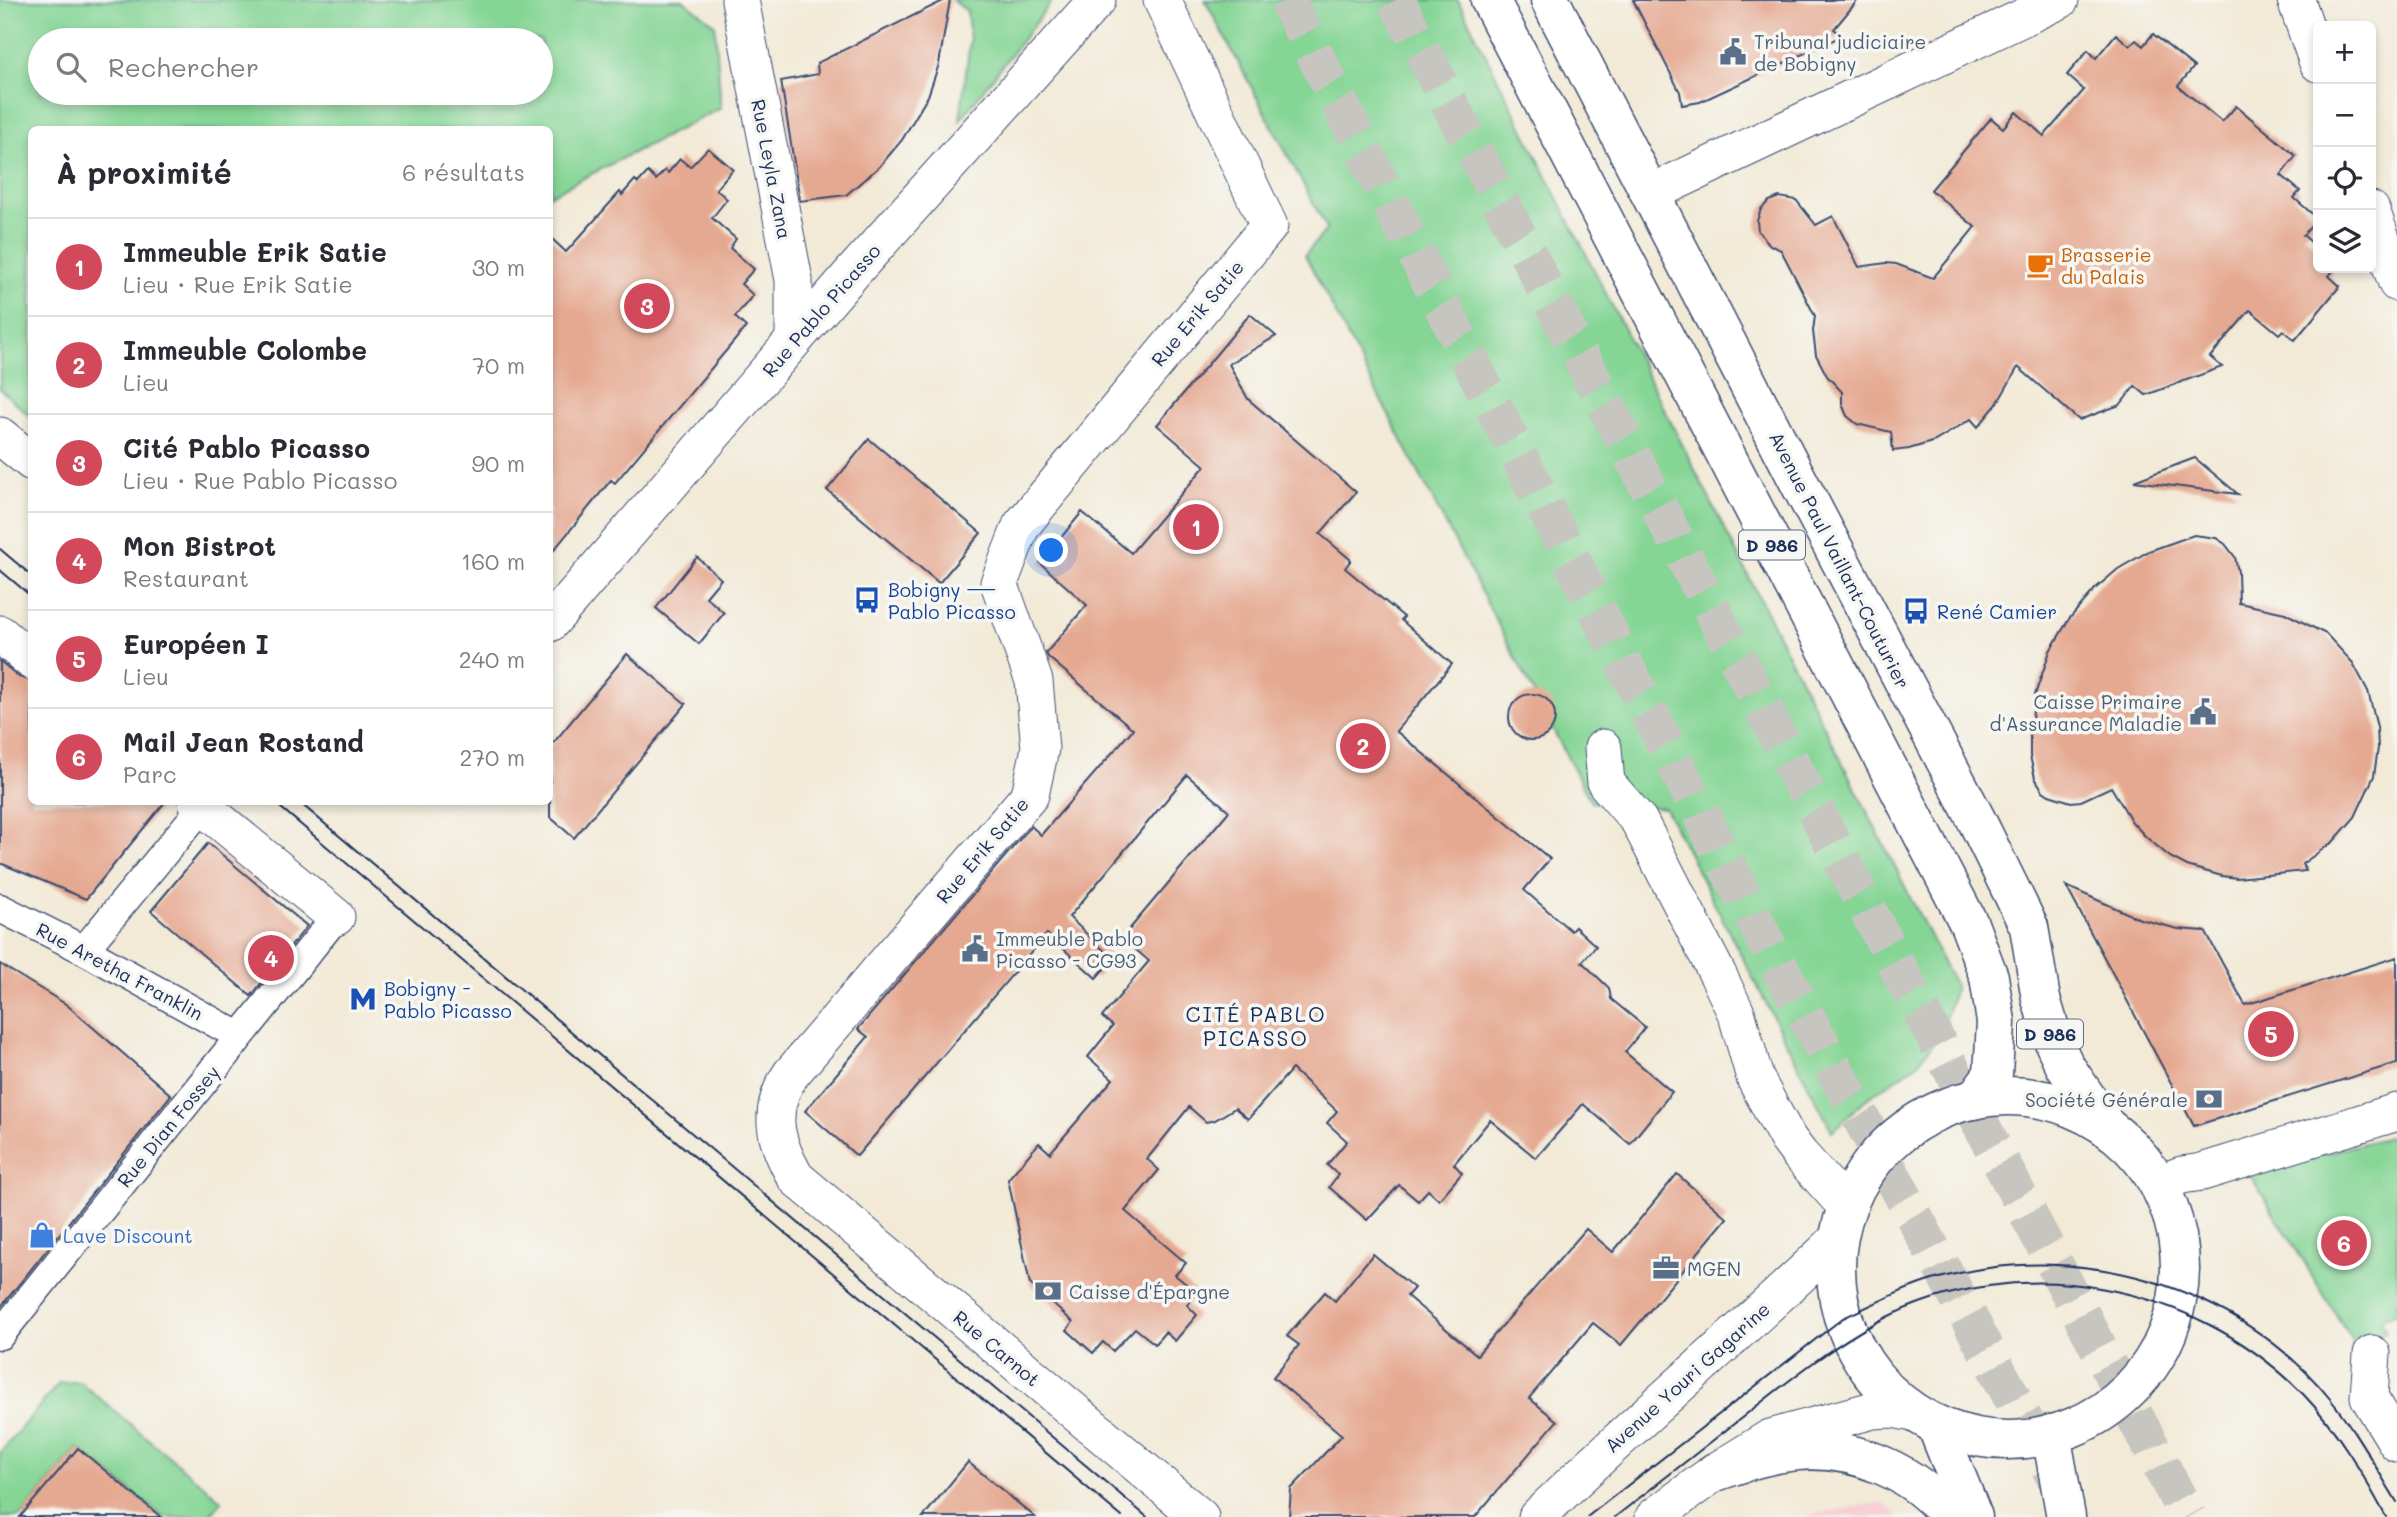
<!DOCTYPE html>
<html lang="fr">
<meta charset="utf-8">
<style>
:root{--surface:#fff;--page:#f7f7f7;--text:#2b2b33;--muted:#7c7c81;--line:#e1e1e2;--accent:#d1495b}
body{margin:0;font-family:Mali,sans-serif;background:var(--page);color:var(--text)}
.controls{position:absolute;right:21px;top:21px;display:grid;overflow:hidden;border-radius:10px;box-shadow:0 4px 10px #0003}
.controls button{width:63px;height:63px;display:grid;place-items:center;padding:0;border:0;border-bottom:2px solid var(--line);background:var(--surface);color:var(--text);font:35px sans-serif}
.you{position:absolute;left:1052px;top:551px;width:24px;height:24px;margin:-18px;border:5px solid #fff;border-radius:50%;background:#1a73e8;box-shadow:0 0 0 10px #1a73e833}
.badge{display:grid;place-items:center;width:46px;height:46px;border-radius:50%;background:var(--accent);color:#fff;font-size:23px;font-weight:700}
.pin{position:absolute;translate:-50% -50%;border:4px solid #fff;box-shadow:0 2px 7px #0006}
.list{margin:0;padding:0;list-style:none}
h2{display:flex;justify-content:space-between;align-items:center;height:91px;margin:0;padding:0 28px;font-size:30px}
h2 small{font-size:23px;font-weight:400;color:var(--muted)}
.list li{display:grid;grid-template-columns:46px 1fr auto;gap:21px;align-items:center;box-sizing:border-box;height:98px;padding:0 28px;border-top:2px solid var(--line)}
.list b{display:block;font-size:26px;white-space:nowrap}
.list p{margin:0;font-size:23px;white-space:nowrap;color:var(--muted)}
.list em{font-size:23px;font-style:normal;color:var(--muted)}
.icon{flex:none;width:38px;height:38px;fill:none;stroke:currentColor;stroke-width:2;stroke-linecap:round;stroke-linejoin:round}
.map{position:relative;flex:none;width:2397px;height:1517px;overflow:hidden}
.search{position:absolute;background:var(--surface);box-shadow:0 4px 10px #0003;left:28px;top:28px;width:525px;height:77px;display:flex;align-items:center;gap:18px;box-sizing:border-box;padding:0 24px;border-radius:38px;color:var(--muted);font-size:26px}
.panel{position:absolute;background:var(--surface);box-shadow:0 4px 10px #0003;left:28px;top:126px;width:525px;height:679px;border-radius:10px}
.map>svg:first-child{display:block}
.built{fill:#f7cfd4}
.green{fill:#85d595;stroke:#50827a;stroke-width:2;fill-rule:evenodd}
.building{fill:#e5a991}
.lines{fill:none;stroke-linecap:round;stroke-linejoin:round}
.motorway-tunnel{stroke:#c7c5bf;stroke-width:38;stroke-dasharray:38 19;stroke-linecap:butt}
.pedestrian-casing{stroke:#3b4b70;stroke-width:31}
.minor-casing{stroke:#3b4b70;stroke-width:39}
.primary-casing{stroke:#3b4b70;stroke-width:41}
.pedestrian{stroke:#fff;stroke-width:28}
.minor{stroke:#fff;stroke-width:37}
.primary{stroke:#fff;stroke-width:38}
.tram{stroke:#1b2f5e;stroke-width:2}
.labels{text-anchor:middle;dominant-baseline:central;stroke-width:7;stroke-linejoin:round;paint-order:stroke}
.shield{fill:#f6f6f2;stroke:#5d6b8a;stroke-width:2}
.shield-label{font-size:18px;font-weight:bold;fill:#1b2f5e}
.service-label{font-size:19px;fill:#4e5e75;stroke:#f6f6f2;text-anchor:start}
.street-label{font-size:19px;fill:#1b2f5e;stroke:#f6f6f2}
.food-label{font-size:19px;fill:#c56008;stroke:#f6f6f2;text-anchor:start}
.transit-label{font-size:19px;fill:#164399;stroke:#f6f6f2;text-anchor:start}
.shop-label{font-size:19px;fill:#366cbe;stroke:#f6f6f2;text-anchor:start}
.neighbourhood-label{font-size:21px;letter-spacing:2px;fill:#1b2f5e;stroke:#f6f6f2}
</style>
<div class="map">
<svg width="2397" height="1517" viewBox="0 0 2397 1517">
<rect width="100%" height="100%" fill="#f6f6f2"/>
<filter id="ink" filterUnits="userSpaceOnUse"><feTurbulence type="fractalNoise" baseFrequency=".0143" numOctaves="2"/><feDisplacementMap in="SourceGraphic" scale="14" xChannelSelector="R" yChannelSelector="G"/><feConvolveMatrix kernelMatrix="1 2 1 2 8 2 1 2 1" color-interpolation-filters="sRGB"/></filter>
<filter id="wash" filterUnits="userSpaceOnUse"><feTurbulence type="fractalNoise" baseFrequency=".00686" numOctaves="4" result="noise"/><feDisplacementMap in="SourceGraphic" scale="28" xChannelSelector="R" yChannelSelector="G"/><feGaussianBlur stdDeviation="1.57" result="paint"/><feColorMatrix in="noise" values="0 0 0 0 0 0 0 0 0 0 0 0 0 0 0 0 0 1.4 0 .05"/><feComposite in="paint" operator="in"/></filter>
<g filter="url(#wash)">
<rect width="100%" height="100%" fill="#f2ead7"/>
<polygon class="built" points="1883,1502 1899,1517 1797,1517"/>
<g class="green">
<path d="M0,0H683L715,24L721,108L550,195V130H32L31,417L0,389ZM40,40H541V93H40Z"/>
<polygon points="952,0 1053,0 960,120 970,40 967,11"/>
<path d="M1205,0H1458L1955,986C1948,1015 1937,1047 1913,1067C1899,1079 1882,1087 1868,1098C1854,1108 1845,1122 1832,1131L1665,808L1591,802L1305,255L1327,229Z"/>
<polygon points="2397,1135 2397,1313 2381,1319 2386,1332 2353,1342 2249,1173"/>
<polygon points="80,1382 222,1501 208,1517 163,1517 78,1448 20,1517 0,1517 0,1453 59,1383"/>
</g>
<g id="blocks">
<g class="building">
<polygon points="945,0 950,0 939,64 928,96 902,140 880,166 846,195 800,201 781,81 818,74 817,63"/>
<polygon points="1633,0 1858,0 1834,29 1842,36 1700,102 1682,105 1680,92"/>
<polygon points="2116,34 2130,46 2136,40 2143,46 2153,34 2194,67 2178,86 2222,122 2236,106 2296,156 2281,175 2300,191 2294,198 2318,219 2303,235 2318,248 2318,268 2329,268 2333,271 2329,276 2340,286 2295,340 2283,330 2279,334 2250,310 2210,357 2222,367 2146,395 2135,386 2120,405 2079,420 2018,367 1997,404 1978,427 1971,419 1935,441 1909,449 1893,451 1891,432 1857,424 1847,416 1842,404 1842,392 1827,376 1816,355 1813,331 1815,316 1781,250 1770,245 1758,231 1757,221 1761,209 1769,201 1779,197 1796,200 1816,225 1833,216 1859,267 1886,263 1896,264 1933,278 1975,227 1931,190 1991,118 2003,128 2016,112 2044,136 2084,90 2067,75 2088,50 2096,58"/>
<polygon points="708,148 733,169 716,189 727,199 712,218 736,239 730,248 754,269 741,284 753,295 735,317 746,327 615,483 611,480 550,555 550,237 566,252 620,192 622,195 635,180 638,183 648,172 656,180 665,170 668,173 680,159 690,167"/>
<polygon points="1250,314 1276,336 1229,364 1248,399 1356,492 1320,534 1351,560 1345,568 1404,617 1401,620 1452,664 1396,731 1550,859 1524,890 1571,931 1575,927 1596,946 1582,962 1609,988 1611,999 1645,1027 1625,1052 1672,1092 1630,1144 1583,1104 1536,1158 1490,1120 1454,1164 1462,1173 1439,1200 1428,1190 1418,1201 1399,1185 1367,1220 1329,1187 1338,1175 1327,1165 1347,1141 1327,1123 1337,1111 1292,1069 1248,1119 1235,1108 1215,1120 1206,1122 1189,1107 1147,1159 1159,1170 1125,1211 1186,1263 1175,1275 1197,1293 1187,1305 1197,1315 1175,1341 1165,1332 1155,1344 1135,1328 1113,1351 1103,1342 1093,1353 1067,1330 1073,1322 1030,1284 1008,1179 1039,1143 1050,1153 1113,1079 1088,1057 1113,1026 1102,1017 1149,961 1122,938 1229,811 1187,775 1069,917 1113,959 1096,978 1047,934 857,1156 805,1111 868,1037 858,1029 1031,826 1041,835 1133,729 1048,657 1046,653 1087,605 1040,563 1082,512 1131,553 1205,466 1157,425"/>
<polygon points="869,439 981,533 939,583 827,490"/>
<polygon points="2195,458 2238,494 2134,481"/>
<polygon points="2194,535 2216,538 2225,544 2235,557 2238,572 2239,603 2285,613 2326,634 2353,663 2368,691 2377,727 2378,748 2374,776 2355,817 2333,842 2302,864 2306,871 2237,878 2222,876 2187,866 2170,857 2146,837 2132,822 2111,787 2081,801 2071,802 2049,795 2043,791 2035,778 2030,756 2030,736 2035,695 2050,651 2069,619 2096,588 2118,569 2149,551"/>
<polygon points="697,557 721,579 706,597 724,613 699,644 656,608"/>
<polygon points="627,654 686,704 574,838 550,817 550,747"/>
<polygon points="0,661 19,677 32,681 32,802 165,802 86,899 0,863"/>
<circle cx="1532" cy="717" r="23"/>
<polygon points="208,843 307,926 251,996 151,911"/>
<polygon points="2066,886 2140,919 2178,929 2205,931 2245,1005 2397,957 2397,1063 2194,1126"/>
<polygon points="0,964 67,1005 171,1095 0,1308"/>
<polygon points="1677,1174 1727,1218 1621,1345 1593,1323 1529,1398 1557,1421 1475,1517 1289,1517 1291,1489 1342,1435 1273,1377 1299,1345 1287,1336 1325,1292 1335,1301 1373,1254 1414,1288 1407,1296 1477,1355 1586,1229 1613,1252"/>
<polygon points="78,1448 161,1517 20,1517"/>
<polygon points="968,1462 1035,1517 923,1517"/>
</g>
</g>
</g>
<g filter="url(#ink)">
<use href="#blocks" fill-opacity="0" stroke="#3b4b70" stroke-width="2"/>
<g class="lines">
<g class="motorway-tunnel">
<polyline points="1287,0 1769,948 2056,1479"/>
<polyline points="1396,0 1856,888 2188,1517"/>
</g>
<g class="pedestrian-casing">
<g id="pedestrian">
<polyline points="0,908 84,950 239,1036"/>
<polyline points="84,950 203,806"/>
<polyline points="0,1335 336,917"/>
</g>
</g>
<g class="minor-casing">
<g id="minor">
<polyline points="740,0 794,280 794,339"/>
<path d="M1162,0L1269,226L1021,526L999,583L1034,681L1040,749L1030,795L791,1074C766,1111 775,1142 796,1178L1200,1517"/>
<polyline points="2296,0 2318,63"/>
<polyline points="1651,193 2060,0"/>
<polyline points="2371,210 2397,283"/>
<polyline points="0,436 32,462"/>
<polyline points="550,623 853,272 1097,0"/>
<polyline points="0,634 32,661"/>
<polyline points="1603,748 1606,783 1639,821 1718,975 1737,1015 1755,1078 1772,1110 1788,1139 1800,1155 1846,1206"/>
<polyline points="197,802 336,917"/>
<polyline points="2159,1183 2182,1175 2202,1172 2397,1112"/>
<polyline points="2372,1354 2369,1397 2397,1443"/>
<path d="M1537,1517C1635,1421 1740,1334 1838,1239"/>
<polyline points="1654,1517 1715,1472 1770,1438 1873,1410 1893,1409 1914,1413"/>
</g>
</g>
<g class="primary-casing">
<g id="primary">
<polyline points="1490,0 1969,924 1989,977 1996,1022 1993,1074 1974,1100"/>
<polyline points="1550,0 1801,486 1977,821 2029,927 2041,999 2055,1045 2065,1066 2106,1126"/>
<circle cx="2008" cy="1268" r="172"/>
<polyline points="1936,1425 1973,1517"/>
<polyline points="2051,1434 2066,1517"/>
<path d="M1715,1472C1742,1463 1769,1453 1798,1451C1855,1446 1915,1472 1950,1517"/>
</g>
</g>
<use href="#pedestrian" class="pedestrian"/>
<use href="#minor" class="minor"/>
<use href="#primary" class="primary"/>
<g class="tram">
<polyline points="0,549 32,576"/>
<polyline points="0,570 32,597"/>
<polyline points="274,802 1122,1517"/>
<polyline points="299,802 1147,1517"/>
<path d="M1587,1517L1843,1318C1874,1304 1904,1288 1936,1279C2076,1238 2239,1285 2331,1400C2356,1431 2376,1468 2397,1502"/>
<path d="M1615,1517C1658,1483 1701,1450 1744,1416C1787,1382 1830,1347 1879,1321C2018,1248 2195,1283 2303,1394C2337,1429 2363,1474 2386,1517"/>
</g>
</g>
</g>
<defs>
<g id="civic-bare" transform="scale(2.1)"><path d="M-.6-6.5H3V-4.5H.6V-3L4-1V1h2V6H-6V1h2V-1L-.6-3ZM-1.2 2.5V6h2.4V2.5Z" fill="#5c6f8a" stroke="#f6f6f2" stroke-width="2.5" paint-order="stroke"/></g>
<g id="cafe-bare" transform="scale(2.1)"><path d="M-5.5-4.5H6V0H3Q3 3.5 0 3.5H-2.5Q-5.5 3.5-5.5 0ZM3-3.2v2h1.7v-2ZM-6 4.5H4V6H-6Z" fill="#e8710a" stroke="#f6f6f2" stroke-width="2.5" paint-order="stroke"/></g>
<g id="bus-bare" transform="scale(2.1)"><path d="M-5-6H5V4H4V6H2V4H-2V6H-4V4H-5ZM-3.5-4V0h7V-4ZM-3.5 1.2v1.5H-2V1.2ZM2 1.2v1.5H3.5V1.2Z" fill="#1a4fb4" stroke="#f6f6f2" stroke-width="2.5" paint-order="stroke"/></g>
<g id="metro-bare" transform="scale(2.1)"><path d="M-5.5 5V-5H-3L0 0L3-5H5.5V5H3V-.5L0 4L-3-.5V5Z" fill="#1a4fb4" stroke="#f6f6f2" stroke-width="2.5" paint-order="stroke"/></g>
<g id="bank-bare" transform="scale(2.1)"><path d="M-6-4H6V4H-6ZM0-2.3a2.3 2.3 0 1 0 0 4.6a2.3 2.3 0 1 0 0-4.6Z" fill="#5c6f8a" stroke="#f6f6f2" stroke-width="2.5" paint-order="stroke"/></g>
<g id="shop-bare" transform="scale(2.1)"><path d="M-5-2.5h2.3a2.7 3.5 0 0 1 5.4 0H5L5.5 6h-11ZM-1.5-2.5h3a1.5 2.3 0 0 0-3 0Z" fill="#3f7fe0" stroke="#f6f6f2" stroke-width="2.5" paint-order="stroke"/></g>
<g id="office-bare" transform="scale(2.1)"><path d="M-6-3h4V-5.5h4V-3h4V5H-6ZM-1-4.5V-3h2v-1.5ZM-6 0V1H6V0Z" fill="#5c6f8a" stroke="#f6f6f2" stroke-width="2.5" paint-order="stroke"/></g>
</defs>
<g fill-rule="evenodd">
<use href="#civic-bare" x="1733" y="52"/>
<use href="#cafe-bare" x="2040" y="265"/>
<use href="#bus-bare" x="867" y="600"/>
<use href="#bus-bare" x="1916" y="611"/>
<use href="#civic-bare" x="2203" y="712"/>
<use href="#civic-bare" x="975" y="949"/>
<use href="#metro-bare" x="363" y="999"/>
<use href="#bank-bare" x="2209" y="1099"/>
<use href="#shop-bare" x="42" y="1235"/>
<use href="#office-bare" x="1666" y="1268"/>
<use href="#bank-bare" x="1048" y="1291"/>
</g>
<g class="labels">
<g class="shield">
<rect x="1739" y="530.5" width="66" height="29" rx="5"/>
<rect x="2017" y="1019.5" width="66" height="29" rx="5"/>
</g>
<g class="shield-label">
<text x="1772" y="545">D 986</text>
<text x="2050" y="1034">D 986</text>
</g>
<g class="service-label">
<text x="1754" y="41">Tribunal judiciaire<tspan x="1754" dy="22">de Bobigny</tspan></text>
<text x="2182" y="701" text-anchor="end">Caisse Primaire<tspan x="2182" dy="22">d'Assurance Maladie</tspan></text>
<text x="996" y="938">Immeuble Pablo<tspan x="996" dy="22">Picasso - CG93</tspan></text>
<text x="2188" y="1099" text-anchor="end">Société Générale</text>
<text x="1687" y="1268">MGEN</text>
<text x="1069" y="1291">Caisse d'Épargne</text>
</g>
<g class="street-label">
<text transform="translate(772 169) rotate(79)">Rue Leyla Zana</text>
<text transform="translate(821 310) rotate(-49)">Rue Pablo Picasso</text>
<text transform="translate(1197 313) rotate(-50)">Rue Erik Satie</text>
<text transform="translate(1840 560) rotate(63)">Avenue Paul Vaillant-Couturier</text>
<text transform="translate(982 850) rotate(-50)">Rue Erik Satie</text>
<text transform="translate(120 971) rotate(28)">Rue Aretha Franklin</text>
<text transform="translate(168 1126) rotate(-51)">Rue Dian Fossey</text>
<text transform="translate(997 1348) rotate(40)">Rue Carnot</text>
<text transform="translate(1687 1377) rotate(-42)">Avenue Youri Gagarine</text>
</g>
<g class="food-label">
<text x="2061" y="254">Brasserie<tspan x="2061" dy="22">du Palais</tspan></text>
</g>
<g class="transit-label">
<text x="888" y="589">Bobigny —<tspan x="888" dy="22">Pablo Picasso</tspan></text>
<text x="1937" y="611">René Camier</text>
<text x="384" y="988">Bobigny -<tspan x="384" dy="22">Pablo Picasso</tspan></text>
</g>
<g class="shop-label">
<text x="63" y="1235">Lave Discount</text>
</g>
<g class="neighbourhood-label">
<text x="1256" y="1013">CITÉ PABLO<tspan x="1256" dy="24">PICASSO</tspan></text>
</g>
</g>
</svg>
<div class="controls">
<button>+</button>
<button>−</button>
<button><svg class="icon" aria-label="locate" viewBox="0 0 24 24"><circle cx="12" cy="12" r="6"/><path d="M12 2v4M12 18v4M2 12h4M18 12h4"/></svg></button>
<button><svg class="icon" aria-label="layers" viewBox="0 0 24 24"><path d="M12 4l9 5-9 5-9-5zM3 14l9 5 9-5"/></svg></button>
</div>
<div class="you"></div>
<div class="pin badge" style="left:1196px;top:527px">1</div>
<div class="pin badge" style="left:1363px;top:746px">2</div>
<div class="pin badge" style="left:647px;top:306px">3</div>
<div class="pin badge" style="left:271px;top:958px">4</div>
<div class="pin badge" style="left:2271px;top:1034px">5</div>
<div class="pin badge" style="left:2344px;top:1243px">6</div>
<div class="search"><svg class="icon" aria-label="search" viewBox="0 0 24 24"><circle cx="10" cy="10" r="6"/><path d="M15 15l6 6"/></svg>Rechercher</div>
<section class="panel">
<h2>À proximité<small>6 résultats</small></h2>
<ul class="list">
<li><span class="badge">1</span><div><b>Immeuble Erik Satie</b><p>Lieu · Rue Erik Satie</p></div><em>30 m</em></li>
<li><span class="badge">2</span><div><b>Immeuble Colombe</b><p>Lieu</p></div><em>70 m</em></li>
<li><span class="badge">3</span><div><b>Cité Pablo Picasso</b><p>Lieu · Rue Pablo Picasso</p></div><em>90 m</em></li>
<li><span class="badge">4</span><div><b>Mon Bistrot</b><p>Restaurant</p></div><em>160 m</em></li>
<li><span class="badge">5</span><div><b>Européen I</b><p>Lieu</p></div><em>240 m</em></li>
<li><span class="badge">6</span><div><b>Mail Jean Rostand</b><p>Parc</p></div><em>270 m</em></li>
</ul>
</section>
</div>
